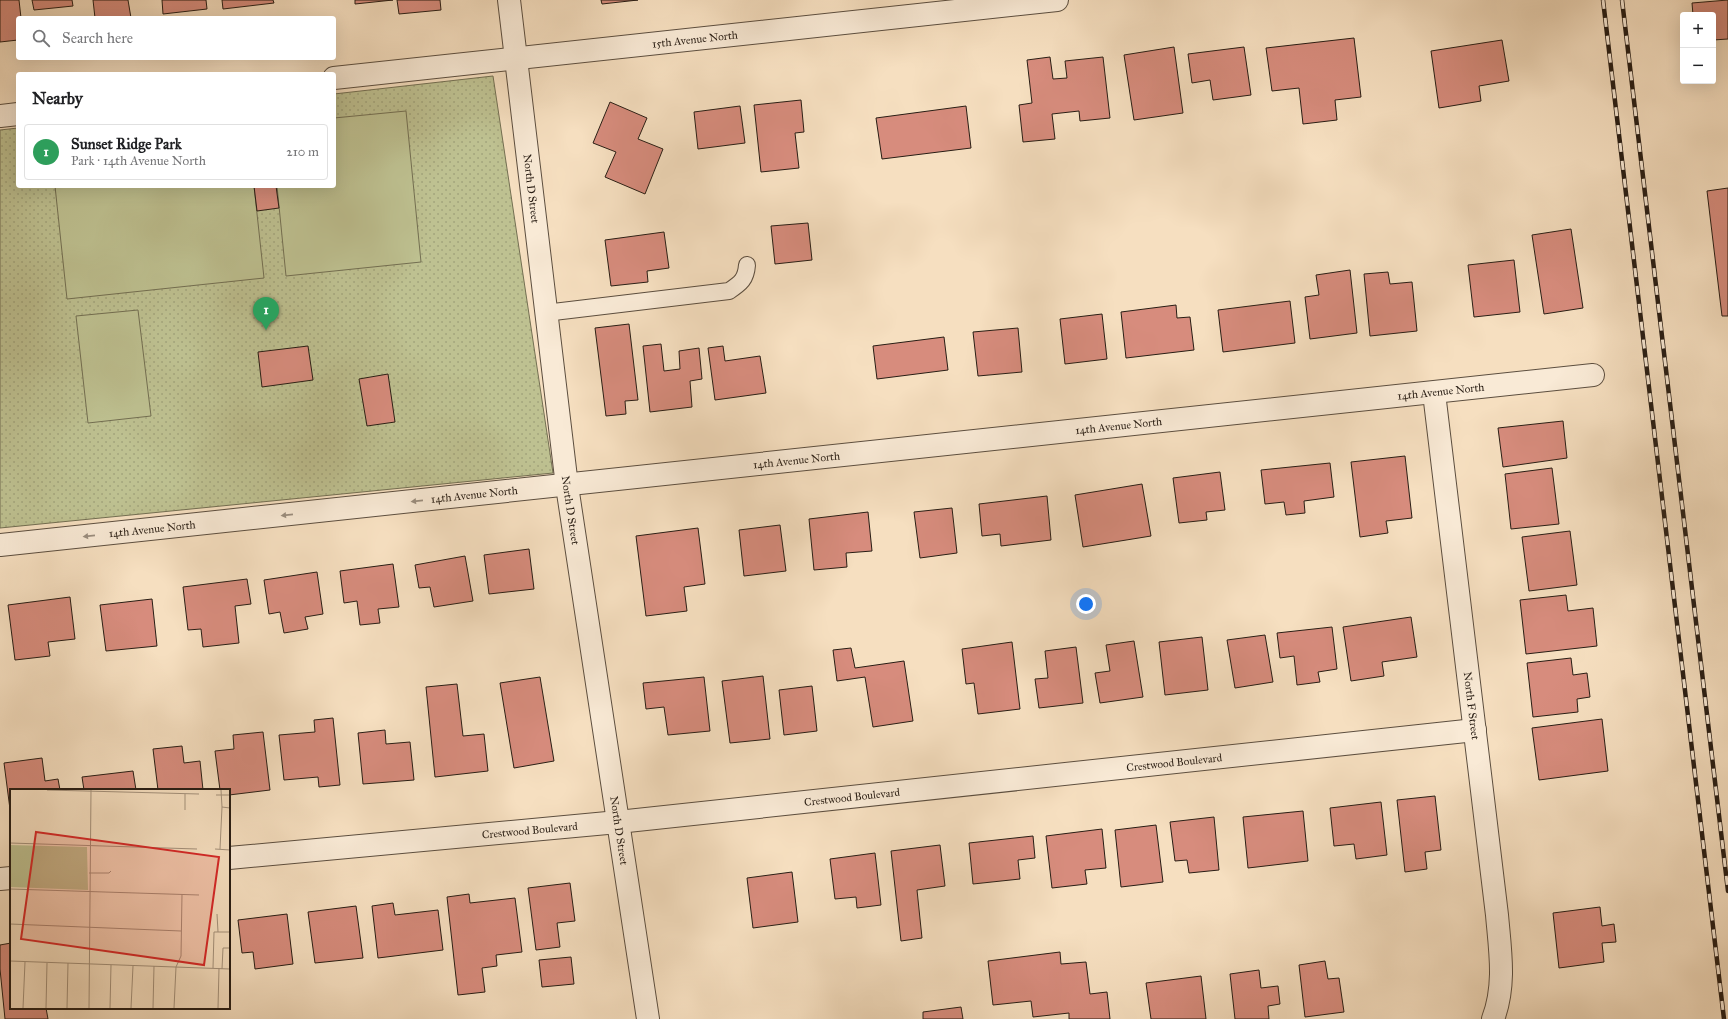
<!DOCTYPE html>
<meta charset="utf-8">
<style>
:root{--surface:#fff;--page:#f6f6f6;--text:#202124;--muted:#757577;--line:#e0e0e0;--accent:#8f2418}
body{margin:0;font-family:"IM FELL Great Primer",serif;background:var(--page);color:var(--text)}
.controls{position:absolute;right:12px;top:12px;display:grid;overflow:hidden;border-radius:4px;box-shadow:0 4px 16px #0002}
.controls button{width:36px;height:36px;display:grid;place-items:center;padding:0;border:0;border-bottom:1px solid var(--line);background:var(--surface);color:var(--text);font:20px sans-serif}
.you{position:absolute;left:1086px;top:604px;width:14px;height:14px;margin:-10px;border:3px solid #fff;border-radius:50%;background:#1a73e8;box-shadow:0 0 0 6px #1a73e833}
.badge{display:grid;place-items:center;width:26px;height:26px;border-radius:50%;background:var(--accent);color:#fff;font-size:13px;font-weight:700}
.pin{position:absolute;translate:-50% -33px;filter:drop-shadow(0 1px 2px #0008)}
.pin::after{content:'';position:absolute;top:21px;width:14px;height:12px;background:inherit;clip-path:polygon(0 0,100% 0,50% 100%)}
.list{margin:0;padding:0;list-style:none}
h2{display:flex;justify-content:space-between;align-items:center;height:52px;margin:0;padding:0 16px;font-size:17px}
h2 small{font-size:13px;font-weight:400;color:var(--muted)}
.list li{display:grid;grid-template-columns:26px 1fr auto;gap:12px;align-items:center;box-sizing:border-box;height:56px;margin:0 8px 8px;padding:0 8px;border:1px solid var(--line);border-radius:4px}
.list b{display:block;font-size:15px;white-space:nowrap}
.list p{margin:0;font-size:13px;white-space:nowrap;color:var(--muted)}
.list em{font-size:13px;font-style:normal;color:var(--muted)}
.icon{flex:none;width:22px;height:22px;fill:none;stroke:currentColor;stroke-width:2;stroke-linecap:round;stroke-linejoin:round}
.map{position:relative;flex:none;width:1728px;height:1019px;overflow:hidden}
.search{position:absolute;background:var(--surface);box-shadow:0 4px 16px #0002;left:16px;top:16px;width:320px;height:44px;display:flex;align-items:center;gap:10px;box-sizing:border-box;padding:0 14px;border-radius:4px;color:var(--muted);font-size:15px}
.panel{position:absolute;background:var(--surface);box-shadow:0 4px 16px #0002;left:16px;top:72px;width:320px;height:116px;border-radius:4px}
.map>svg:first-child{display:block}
.park{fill:url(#park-dots);stroke:#736f52}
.garden{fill:#bec191;stroke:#736f52}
.building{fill:#d78c7d;stroke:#281d14}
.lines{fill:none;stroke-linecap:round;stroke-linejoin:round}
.service-casing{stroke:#5c4e3f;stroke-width:18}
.minor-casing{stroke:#5c4e3f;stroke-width:24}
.service{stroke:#f9ead6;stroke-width:16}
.minor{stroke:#f9ead6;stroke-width:22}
.rail-casing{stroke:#281d14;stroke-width:4.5}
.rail{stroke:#f9ead6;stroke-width:3;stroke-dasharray:9;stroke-linecap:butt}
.oneway{fill:#9b8e7f}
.labels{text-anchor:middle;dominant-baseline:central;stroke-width:3.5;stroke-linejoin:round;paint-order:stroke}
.street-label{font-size:11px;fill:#281d14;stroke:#f9ead6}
.inset-road{fill:none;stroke:#a4917b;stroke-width:1}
.view{fill:#d62828;fill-opacity:0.15;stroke:#d62828;stroke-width:2}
.inset-edge{fill:none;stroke:#281d14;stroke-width:2}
</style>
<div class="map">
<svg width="1728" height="1019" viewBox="0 0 1728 1019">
<defs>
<pattern id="park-dots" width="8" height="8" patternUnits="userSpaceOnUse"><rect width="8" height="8" fill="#bec191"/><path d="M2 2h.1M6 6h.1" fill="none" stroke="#a3a57c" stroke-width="1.8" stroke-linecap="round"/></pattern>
</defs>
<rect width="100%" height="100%" fill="#f6dfc0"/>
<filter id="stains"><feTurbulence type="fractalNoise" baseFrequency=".005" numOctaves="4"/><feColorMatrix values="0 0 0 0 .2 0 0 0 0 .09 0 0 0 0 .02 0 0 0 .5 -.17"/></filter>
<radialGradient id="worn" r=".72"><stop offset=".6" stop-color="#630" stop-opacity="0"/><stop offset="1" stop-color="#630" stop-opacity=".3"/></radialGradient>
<polygon class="park" points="493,76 553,473 0,528 0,130 18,128 18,186 334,186 334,94"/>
<g class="garden">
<polygon points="406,111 421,262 286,276 277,186 334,186 334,118"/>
<polygon points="55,186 254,186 264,278 67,299"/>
<polygon points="138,310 151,416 88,423 76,316"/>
</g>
<g class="building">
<polygon points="0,0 19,0 21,18 18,18 18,40 0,42"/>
<polygon points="32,0 72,0 73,6 34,10"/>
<polygon points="93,0 128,0 131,18 95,18"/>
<polygon points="162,0 206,0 207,9 163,14"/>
<polygon points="222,0 273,0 274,3 223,9"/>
<polygon points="355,0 393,0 355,4"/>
<polygon points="397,0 440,0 441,10 399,14"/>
<polygon points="601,0 638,0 602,4"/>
<polygon points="1728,0 1728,39 1713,40 1713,15 1693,15 1692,3"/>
<polygon points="1354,38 1361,97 1335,100 1337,120 1303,124 1299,88 1272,91 1266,48"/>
<polygon points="1502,40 1509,81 1479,86 1481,101 1439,108 1431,51"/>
<polygon points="1174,47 1183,113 1134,120 1124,55"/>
<polygon points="1244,47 1251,95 1213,100 1210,80 1192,83 1188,54"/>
<polygon points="1050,57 1053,79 1067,78 1065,61 1103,57 1110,118 1080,121 1079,111 1052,114 1055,139 1023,142 1019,105 1032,103 1027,60"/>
<polygon points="801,100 804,132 795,133 799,168 761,172 754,105"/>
<polygon points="610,102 647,118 638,139 663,149 645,194 605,177 616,152 593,143"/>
<polygon points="740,106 745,143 698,149 694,112"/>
<polygon points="966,106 971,148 882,159 876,118"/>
<polygon points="254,186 276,186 279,208 257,211"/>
<polygon points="1728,188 1728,316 1722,316 1707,191"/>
<polygon points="808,223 812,260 775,264 771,226"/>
<polygon points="1571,229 1583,308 1544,314 1532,235"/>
<polygon points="664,232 669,268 647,271 648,282 611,286 605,240"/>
<polygon points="1514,260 1520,312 1474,317 1468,265"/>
<polygon points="1350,270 1357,333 1310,339 1305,297 1319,295 1316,275"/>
<polygon points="1388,272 1390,284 1412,282 1417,331 1370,336 1364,274"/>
<polygon points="1290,301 1295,343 1223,352 1218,310"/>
<polygon points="1176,305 1177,318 1190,317 1194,350 1126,358 1121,312"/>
<polygon points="1102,314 1107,359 1065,364 1060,319"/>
<polygon points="629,324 638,400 625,401 626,414 606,416 595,328"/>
<polygon points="1018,328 1022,372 978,376 973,332"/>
<polygon points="944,337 948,370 877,379 873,346"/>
<polygon points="661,344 664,371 680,369 679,351 699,348 702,379 690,381 692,407 650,412 643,346"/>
<polygon points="308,346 313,380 262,387 258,352"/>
<polygon points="723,346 725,361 760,356 766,393 715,400 708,348"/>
<polygon points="388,374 395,422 367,426 359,379"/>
<polygon points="1563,421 1567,458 1503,467 1498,428"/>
<polygon points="1405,456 1412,518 1386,521 1388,533 1360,537 1351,462"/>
<polygon points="1330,463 1334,497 1304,501 1305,513 1286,515 1284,502 1265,504 1261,470"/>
<polygon points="1552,468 1559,524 1511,529 1505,474"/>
<polygon points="1220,472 1225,510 1206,512 1207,520 1179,523 1173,478"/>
<polygon points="1142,484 1151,536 1083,547 1075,495"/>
<polygon points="1047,496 1051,540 1001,546 1000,534 982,536 979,504"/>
<polygon points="952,508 957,553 920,558 914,512"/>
<polygon points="868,512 872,551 846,553 847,567 814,570 809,519"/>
<polygon points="780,525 786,571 744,576 739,530"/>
<polygon points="698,528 705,584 684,587 687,611 646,616 636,536"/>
<polygon points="1570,531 1577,585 1529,591 1522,537"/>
<polygon points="529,549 534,589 489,594 484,555"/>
<polygon points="465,556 473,601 434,607 430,587 419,588 415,565"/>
<polygon points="393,564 399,607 378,609 380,623 360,625 357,601 344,603 340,571"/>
<polygon points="317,572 323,614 305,617 308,629 284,633 280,612 269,614 264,580"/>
<polygon points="247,579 251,604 235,606 239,643 203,647 201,629 188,630 183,587"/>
<polygon points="1566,595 1568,611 1593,608 1597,646 1526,654 1520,600"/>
<polygon points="70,597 75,639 48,642 50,656 15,660 8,605"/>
<polygon points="152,599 157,646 106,651 100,605"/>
<polygon points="1411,617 1417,657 1382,662 1384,676 1351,681 1343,627"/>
<polygon points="1332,627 1337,669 1318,672 1320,682 1297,685 1294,656 1280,658 1277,633"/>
<polygon points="1265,635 1273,682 1235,688 1227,640"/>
<polygon points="1202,637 1208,690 1165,695 1159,642"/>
<polygon points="1134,641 1143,697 1100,703 1095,673 1110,671 1106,645"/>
<polygon points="1012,642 1020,709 978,714 974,683 966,684 962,649"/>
<polygon points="1076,647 1083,703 1039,708 1035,679 1048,678 1045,651"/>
<polygon points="851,648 855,668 904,661 913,721 873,727 865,677 837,681 833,650"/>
<polygon points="1571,658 1573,675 1587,673 1590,697 1577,699 1578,712 1533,717 1527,663"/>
<polygon points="763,676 770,739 730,743 722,681"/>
<polygon points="540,677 554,761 514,768 500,683"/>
<polygon points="704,677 710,731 668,735 664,707 646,709 643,683"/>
<polygon points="457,684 463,736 484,734 488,771 435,777 426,687"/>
<polygon points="812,686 817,731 784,735 779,690"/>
<polygon points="333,718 340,785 319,787 318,777 284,780 279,735 315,732 314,720"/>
<polygon points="1602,719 1608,771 1539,780 1532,728"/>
<polygon points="385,730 386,744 410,742 414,780 363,784 358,733"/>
<polygon points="263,732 270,790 229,795 229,790 220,790 215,751 234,749 233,735"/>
<polygon points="182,746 184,763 200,761 203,790 158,790 153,749"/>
<polygon points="42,758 45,781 58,779 60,790 11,790 11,817 4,763"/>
<polygon points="133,771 136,790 84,790 82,777"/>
<polygon points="1435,796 1441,850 1425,852 1427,869 1405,872 1397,800"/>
<polygon points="1381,802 1387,855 1356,859 1354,844 1334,846 1330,808"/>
<polygon points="1303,811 1308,861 1248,868 1243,817"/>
<polygon points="1214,817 1219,870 1189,873 1187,860 1175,861 1170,822"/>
<polygon points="1156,825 1163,882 1121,887 1115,830"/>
<polygon points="1102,829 1106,868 1085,870 1087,884 1052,888 1046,836"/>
<polygon points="1033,836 1035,858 1018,860 1020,879 973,884 969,843"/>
<polygon points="940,845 945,886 917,890 922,938 901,941 891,851"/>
<polygon points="875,853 881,905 857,908 856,897 835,899 830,859"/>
<polygon points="792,872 798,922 753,928 747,878"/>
<polygon points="570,883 575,921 557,923 560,947 536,950 528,888"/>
<polygon points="469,894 470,903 515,898 522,952 496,955 497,966 482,968 485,992 458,995 447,897"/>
<polygon points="393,903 395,915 438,910 443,950 378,958 372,906"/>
<polygon points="356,906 363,958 315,963 308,912"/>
<polygon points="1600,907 1602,926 1614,924 1616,942 1602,943 1604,962 1559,968 1553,913"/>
<polygon points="287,914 293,964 255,969 253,952 242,953 238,920"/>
<polygon points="11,943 11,1008 46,1008 48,1019 5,1019 0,969 0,945"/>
<polygon points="1060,952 1061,964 1086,962 1090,994 1107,992 1110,1019 1069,1019 1069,1013 1033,1017 1031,1001 993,1005 988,961"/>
<polygon points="571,957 574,984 542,987 539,960"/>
<polygon points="1325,961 1328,979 1339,978 1344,1012 1305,1017 1299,965"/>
<polygon points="1259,970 1261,988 1278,986 1280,1004 1268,1006 1269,1019 1235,1019 1230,974"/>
<polygon points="1201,976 1206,1019 1151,1019 1146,983"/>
<polygon points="961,1007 963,1019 923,1019 923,1012"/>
</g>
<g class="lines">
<g class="service-casing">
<path id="service" d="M545,313L729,291C741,283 746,279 747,265"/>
</g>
<g class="minor-casing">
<g id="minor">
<path id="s1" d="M509,0L567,486L648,1019"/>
<path id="s2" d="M334,78L1057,0"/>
<polyline points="0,116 18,114"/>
<path id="s3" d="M1434,393L1497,915C1500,950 1506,985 1493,1019"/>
<path id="s4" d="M0,545L1593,375"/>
<path id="s5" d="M229,858L618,822L1475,730"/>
<polyline points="0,879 11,878"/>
</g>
</g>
<use href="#service" class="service"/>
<use href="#minor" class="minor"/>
<g class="rail-casing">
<g id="rail">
<polyline points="1603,0 1724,1019"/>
<polyline points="1622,0 1728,891"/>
</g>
</g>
<use href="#rail" class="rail"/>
</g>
<defs><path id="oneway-solid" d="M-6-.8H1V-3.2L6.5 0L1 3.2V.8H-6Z"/></defs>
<g class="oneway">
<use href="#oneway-solid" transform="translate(417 501) rotate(174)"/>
<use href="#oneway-solid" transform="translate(287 515) rotate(174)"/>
<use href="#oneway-solid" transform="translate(89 536) rotate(174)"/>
</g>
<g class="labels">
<g class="street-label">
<text stroke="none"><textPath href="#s2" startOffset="363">15th Avenue North</textPath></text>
<text stroke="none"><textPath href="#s1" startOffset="190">North D Street</textPath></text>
<text stroke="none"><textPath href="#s4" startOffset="1449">14th Avenue North</textPath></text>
<text stroke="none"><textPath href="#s4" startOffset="1125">14th Avenue North</textPath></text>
<text stroke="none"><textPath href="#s4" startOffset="801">14th Avenue North</textPath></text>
<text stroke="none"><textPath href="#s4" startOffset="477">14th Avenue North</textPath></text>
<text stroke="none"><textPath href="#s1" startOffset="514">North D Street</textPath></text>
<text stroke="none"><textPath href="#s4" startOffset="153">14th Avenue North</textPath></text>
<text stroke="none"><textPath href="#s3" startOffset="315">North F Street</textPath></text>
<text stroke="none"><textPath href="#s5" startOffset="950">Crestwood Boulevard</textPath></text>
<text stroke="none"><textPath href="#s5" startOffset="626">Crestwood Boulevard</textPath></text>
<text stroke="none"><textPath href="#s5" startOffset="302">Crestwood Boulevard</textPath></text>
<text stroke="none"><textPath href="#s1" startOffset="838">North D Street</textPath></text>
</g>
</g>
<g transform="translate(10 789)">
<rect width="220" height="220" fill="#f6dfc0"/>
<path d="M0,56L77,58L78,101L0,98Z" fill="#bec191"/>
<path d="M30,59H51L50,76L29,75ZM53,60H68L67,77L52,76Z" fill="#bec191"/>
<path class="inset-road" d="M37,1L189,5M211,1L212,18M206,6H220M175,21V5M0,54L187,60M205,60L220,61M210,60L212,18L220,19M79,84H99L101,82M0,100L189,106M207,125L208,143M0,135L171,142M0,172L220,180M203,179L204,143H220M212,180L213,159H220M13,219L15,173M36,219L37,174M57,219L58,174M79,219L81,1M100,219L101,176M121,219L123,177M143,219L144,177M164,219L166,178L171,167L172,105M208,219L209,179"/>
<path class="view" d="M26,43L209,68L194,176L11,150Z"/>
<rect width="220" height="220" class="inset-edge"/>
</g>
<rect width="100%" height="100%" filter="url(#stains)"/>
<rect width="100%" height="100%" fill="url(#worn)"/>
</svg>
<div class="controls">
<button>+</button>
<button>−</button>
</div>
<div class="you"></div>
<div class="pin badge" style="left:266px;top:330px;background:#2e9e5b">1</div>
<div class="search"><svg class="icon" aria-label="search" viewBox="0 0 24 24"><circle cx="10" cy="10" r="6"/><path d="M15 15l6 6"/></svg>Search here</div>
<section class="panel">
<h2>Nearby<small></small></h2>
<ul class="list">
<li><span class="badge" style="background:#2e9e5b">1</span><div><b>Sunset Ridge Park</b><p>Park · 14th Avenue North</p></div><em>210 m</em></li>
</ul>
</section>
</div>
